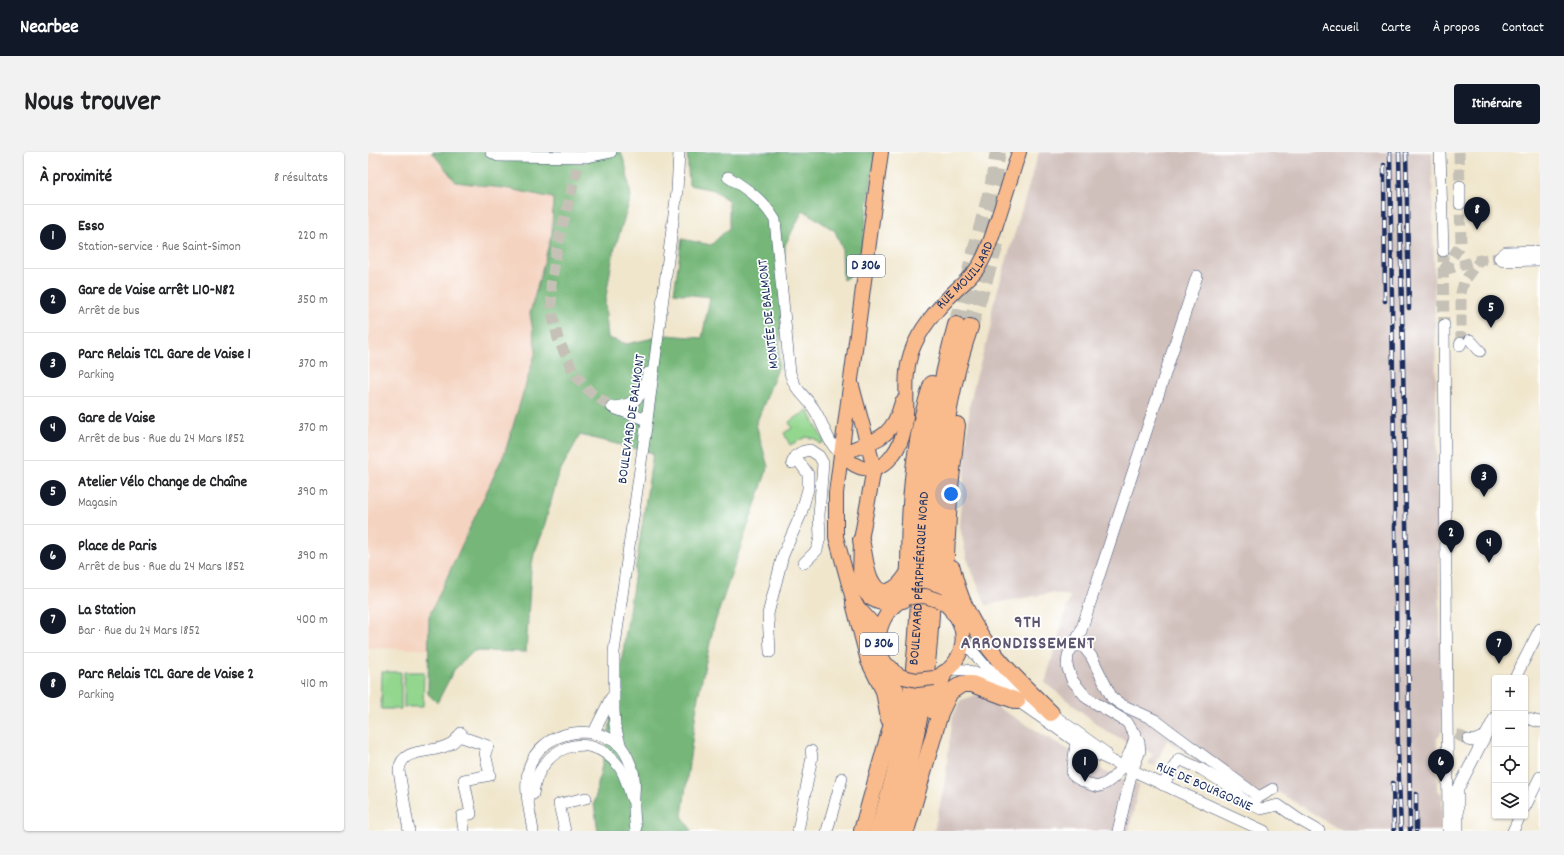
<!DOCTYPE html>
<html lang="fr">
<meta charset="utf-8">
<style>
:root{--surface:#fff;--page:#f2f2f2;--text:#202124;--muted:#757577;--line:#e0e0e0;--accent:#111827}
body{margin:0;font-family:Dekko,sans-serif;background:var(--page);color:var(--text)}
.controls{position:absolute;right:12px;bottom:12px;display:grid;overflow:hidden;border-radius:4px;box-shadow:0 1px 3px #0004}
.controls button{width:36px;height:36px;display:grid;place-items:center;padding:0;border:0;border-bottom:1px solid var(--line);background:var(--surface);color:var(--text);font:20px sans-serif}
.you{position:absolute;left:583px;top:342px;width:14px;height:14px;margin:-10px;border:3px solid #fff;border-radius:50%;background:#1a73e8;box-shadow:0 0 0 6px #1a73e833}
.badge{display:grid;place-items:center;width:26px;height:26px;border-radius:50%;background:var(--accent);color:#fff;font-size:13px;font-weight:700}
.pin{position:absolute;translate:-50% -33px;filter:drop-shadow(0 1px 2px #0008)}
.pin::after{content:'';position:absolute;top:21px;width:14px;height:12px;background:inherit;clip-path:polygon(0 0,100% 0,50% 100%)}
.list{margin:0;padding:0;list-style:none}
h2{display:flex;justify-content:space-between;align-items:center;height:52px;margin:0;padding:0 16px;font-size:17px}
h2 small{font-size:13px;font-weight:400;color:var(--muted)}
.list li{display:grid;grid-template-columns:26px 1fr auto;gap:12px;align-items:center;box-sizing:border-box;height:64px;padding:0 16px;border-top:1px solid var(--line)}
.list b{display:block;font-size:15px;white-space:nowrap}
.list p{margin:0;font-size:13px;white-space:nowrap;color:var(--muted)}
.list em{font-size:13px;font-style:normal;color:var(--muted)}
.icon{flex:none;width:22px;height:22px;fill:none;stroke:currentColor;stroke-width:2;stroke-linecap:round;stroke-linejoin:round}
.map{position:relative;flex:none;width:1172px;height:679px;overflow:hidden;border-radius:4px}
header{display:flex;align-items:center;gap:24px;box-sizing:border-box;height:56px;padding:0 20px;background:var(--accent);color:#fff}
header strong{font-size:19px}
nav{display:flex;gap:22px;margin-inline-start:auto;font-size:14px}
.intro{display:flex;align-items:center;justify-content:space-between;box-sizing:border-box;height:96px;padding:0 24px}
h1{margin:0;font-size:28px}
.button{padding:10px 18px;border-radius:4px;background:var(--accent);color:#fff;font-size:14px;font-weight:700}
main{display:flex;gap:24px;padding:0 24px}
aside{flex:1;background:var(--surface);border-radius:4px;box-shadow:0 1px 3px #0004}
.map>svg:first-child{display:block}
.built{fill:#f4d3c0}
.industrial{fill:#d0c0bc}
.green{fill:#93d68e;stroke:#578276}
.forest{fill:#76b779;stroke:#48736c}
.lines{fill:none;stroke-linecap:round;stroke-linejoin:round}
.minor-tunnel{stroke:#c5c1b6;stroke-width:11;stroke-dasharray:11 5.5;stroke-linecap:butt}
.highway-tunnel{stroke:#c5c1b6;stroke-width:16;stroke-dasharray:16 8;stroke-linecap:butt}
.minor-casing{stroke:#3b4a6e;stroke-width:12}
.major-casing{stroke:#3b4a6e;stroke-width:16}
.highway-casing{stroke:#3b4a6e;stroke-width:18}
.minor{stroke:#fff;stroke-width:11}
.major{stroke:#fabb8c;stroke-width:14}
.highway{stroke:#fabb8c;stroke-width:16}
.rail-casing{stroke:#1b2f5e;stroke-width:4.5}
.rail{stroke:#fff;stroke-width:3;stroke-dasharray:9;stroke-linecap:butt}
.major-bridge-casing{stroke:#3b4a6e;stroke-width:16;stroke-linecap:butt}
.major-bridge{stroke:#fabb8c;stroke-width:14}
.labels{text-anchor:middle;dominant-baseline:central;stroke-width:3.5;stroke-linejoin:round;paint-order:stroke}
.shield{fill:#fff;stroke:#5f6d8e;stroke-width:1}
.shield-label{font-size:13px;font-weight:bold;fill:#1b2f5e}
.street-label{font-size:14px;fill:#1b2f5e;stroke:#fff}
.district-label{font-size:18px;font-weight:bold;letter-spacing:1px;fill:#5f5772;stroke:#fff}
</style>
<header>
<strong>Nearbee</strong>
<nav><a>Accueil</a><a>Carte</a><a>À propos</a><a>Contact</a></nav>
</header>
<div class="intro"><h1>Nous trouver</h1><a class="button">Itinéraire</a></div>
<main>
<aside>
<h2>À proximité<small>8 résultats</small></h2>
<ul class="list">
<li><span class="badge">1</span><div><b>Esso</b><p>Station-service · Rue Saint-Simon</p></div><em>220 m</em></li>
<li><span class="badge">2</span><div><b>Gare de Vaise arrêt L10-N82</b><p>Arrêt de bus</p></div><em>350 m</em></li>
<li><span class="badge">3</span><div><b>Parc Relais TCL Gare de Vaise 1</b><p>Parking</p></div><em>370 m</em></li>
<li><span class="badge">4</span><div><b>Gare de Vaise</b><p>Arrêt de bus · Rue du 24 Mars 1852</p></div><em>370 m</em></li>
<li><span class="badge">5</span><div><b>Atelier Vélo Change de Chaîne</b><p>Magasin</p></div><em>390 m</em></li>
<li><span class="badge">6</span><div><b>Place de Paris</b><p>Arrêt de bus · Rue du 24 Mars 1852</p></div><em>390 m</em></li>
<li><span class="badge">7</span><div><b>La Station</b><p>Bar · Rue du 24 Mars 1852</p></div><em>400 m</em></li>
<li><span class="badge">8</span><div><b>Parc Relais TCL Gare de Vaise 2</b><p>Parking</p></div><em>410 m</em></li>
</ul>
</aside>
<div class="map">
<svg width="1172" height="679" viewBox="0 0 1172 679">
<rect width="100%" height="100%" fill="#fff"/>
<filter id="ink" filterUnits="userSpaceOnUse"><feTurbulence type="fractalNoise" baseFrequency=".025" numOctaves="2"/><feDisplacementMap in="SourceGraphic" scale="8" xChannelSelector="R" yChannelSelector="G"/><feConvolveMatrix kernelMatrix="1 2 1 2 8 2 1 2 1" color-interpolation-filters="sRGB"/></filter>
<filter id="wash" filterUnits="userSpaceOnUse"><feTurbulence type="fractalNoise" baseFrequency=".012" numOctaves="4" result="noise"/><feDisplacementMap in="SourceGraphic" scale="16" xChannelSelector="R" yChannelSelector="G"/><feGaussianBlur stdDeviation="0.9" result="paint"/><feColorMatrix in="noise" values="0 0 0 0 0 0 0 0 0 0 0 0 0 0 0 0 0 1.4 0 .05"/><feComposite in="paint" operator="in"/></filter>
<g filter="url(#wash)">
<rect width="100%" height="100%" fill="#f0e6cc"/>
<polygon class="built" points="0,0 100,0 200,13 166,402 163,417 158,500 0,496"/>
<g class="industrial">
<polygon points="671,0 1064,0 1074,579 1069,586 1069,637 1074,642 1074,679 974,679 910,640 891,652 799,588 787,614 780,612 785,602 738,579 677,531 702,444 683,441 618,453 599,407 592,374 602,251 607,229 623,174 624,157"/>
<polygon points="609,543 739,621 771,633 761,679 566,679 576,635 585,564 593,548"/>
</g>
<g class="green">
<polygon points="440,258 456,290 451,292 448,287 438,285 422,293 416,281 424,276 421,270"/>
<polygon points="14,520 33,520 33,557 13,557"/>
<polygon points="36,520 56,520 55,555 36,555"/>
</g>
<polygon class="forest" points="64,0 253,0 258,15 263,45 245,102 237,151 240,186 259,192 299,183 334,186 342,145 306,141 314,87 343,93 361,76 361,49 346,38 321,33 319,0 507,0 491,118 475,128 474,96 467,79 435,58 417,93 411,214 388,272 400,315 346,473 330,545 314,664 324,679 230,679 226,652 249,539 285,301 212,283 191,321 174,382 166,402 163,417 158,500 106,499 86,518 69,551 60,542 61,464 137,300 168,199 162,161 184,81 185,46 141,37 88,30"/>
</g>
<g filter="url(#ink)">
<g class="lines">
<g class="minor-tunnel">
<polyline points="213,0 189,97 183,133 184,161 190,187 206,221 223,241 244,255"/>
<polyline points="1091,0 1092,34"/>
<polyline points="1075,99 1076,173"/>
<polyline points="1076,118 1093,92 1092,52"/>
<polyline points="1076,118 1112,108 1131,106"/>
<polyline points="1093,191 1093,141 1096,130 1112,108"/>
<polyline points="1088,582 1100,588"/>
</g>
<g class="highway-tunnel">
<polyline points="588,173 625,31 630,0"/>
<polyline points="602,175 631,83"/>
</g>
<g class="minor-casing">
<g id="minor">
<polyline points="123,0 130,4 218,5 243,0"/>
<polyline points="1072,0 1075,99"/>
<path d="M360,25C379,37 395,48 407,68L422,221C427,239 437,243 446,257C456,272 459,291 473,302"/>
<polyline points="1092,34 1092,52"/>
<polyline points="1172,99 1138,100 1131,106 1135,109 1172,108"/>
<polyline points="1076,173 1080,679"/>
<polyline points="1102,188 1112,199"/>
<polyline points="1092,193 1093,191"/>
<path d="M244,255C268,254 276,243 280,221"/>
<polyline points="246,256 279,268"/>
<path d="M424,311C428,302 433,299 442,298L451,304L455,311L451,363L452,385L449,398L436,411"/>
<polyline points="595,488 617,514 657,543"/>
<polyline points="705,494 715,494 723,504 744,546 754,553 787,568 891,645 905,637"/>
<polyline points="402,500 400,462 415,403 433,362 440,337 440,322 427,304"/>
<polyline points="582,517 598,518 611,522 720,598 896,679"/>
<polyline points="1147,526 1172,477"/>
<polyline points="677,557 738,601"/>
<polyline points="1157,566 1172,570"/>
<polyline points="226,580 243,546"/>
<polyline points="91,584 120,594 117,601 122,623 96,628 103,662 94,664 96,679"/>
<polyline points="1100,588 1105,589 1117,584"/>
<path d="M708,590L704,622C708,626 712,628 717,630C721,632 727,636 732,634C752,627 763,600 768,582"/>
<polyline points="253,595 247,574 246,558 246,500 279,268 309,39 311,0"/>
<polyline points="795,633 811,607 833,617 859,633 877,649 893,657 910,653 930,667 951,679"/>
<path d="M165,642C170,596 219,575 250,613C258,623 260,636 264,647"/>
<polyline points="1157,655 1172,625"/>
<path d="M41,679L31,619C33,593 66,603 82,592C87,590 90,585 93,581"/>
<path d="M165,679C162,659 155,636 161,616C172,578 226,570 252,594C258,599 261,609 264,616C269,629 265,641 266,655C266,663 267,671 268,679"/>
<polyline points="197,679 191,652 218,646"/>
<polyline points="430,679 444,605 443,599"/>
<polyline points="459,679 474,626"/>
<polyline points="750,679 764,619 772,599 771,590 759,570 719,546 704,528 699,514 700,503 713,479 829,124"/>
<polyline points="1090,679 1090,637 1127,565"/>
<polyline points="1145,679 1152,664"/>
</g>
</g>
<g class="major-casing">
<g id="major">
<polyline points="484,234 506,316 493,388 492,426 496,439 502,446 510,450 526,454"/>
<path id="s1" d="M473,302C489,318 508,325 524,304C549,272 531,237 543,201C551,177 570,156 588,138C596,131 605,123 611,114C621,98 625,81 631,63C638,42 644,21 651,0"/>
<path d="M473,302C506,288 524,289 534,250"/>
<path d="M531,450C506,467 502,507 531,523"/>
<polyline points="510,481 505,472 486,451 468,385 468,341 513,0"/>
<path d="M567,526C598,511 605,476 577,452"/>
</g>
</g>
<g class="highway-casing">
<g id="highway">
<path d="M493,388C496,400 497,416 502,427C513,451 530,437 539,423"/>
<path d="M584,416C598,481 638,517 683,561"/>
<path d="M535,448C544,425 540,395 542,370C544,324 549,275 564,232"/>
<polyline points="486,451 501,509 516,539 521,567"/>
<polyline points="585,460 579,438 577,423 581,344 589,273"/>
<polyline points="565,559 570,536 576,521"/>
<polyline points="494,679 529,554 527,534 522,516"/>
<path id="s2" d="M510,679C524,636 535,592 542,547C552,483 551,418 556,354C561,292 572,233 588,173"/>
<path d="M524,679C540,620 555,562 560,501C570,392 565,280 602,175"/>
<polyline points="538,679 572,561 582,540 594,532 604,532 649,549"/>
</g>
</g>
<use href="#minor" class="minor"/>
<use href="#major" class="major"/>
<use href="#highway" class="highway"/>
<g class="rail-casing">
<g id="rail">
<polyline points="1022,0 1030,599 1033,679"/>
<polyline points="1031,0 1040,476 1042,679"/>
<polyline points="1038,0 1041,156"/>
<polyline points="1016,13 1017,149"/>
<polyline points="1025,631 1026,679"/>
<polyline points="1048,642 1048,679"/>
</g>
</g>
<use href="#rail" class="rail"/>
<g class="major-bridge-casing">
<g id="major-bridge">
<polyline points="543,445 557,444 572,449"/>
<polyline points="535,525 549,528 566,526"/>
</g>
</g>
<use href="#major-bridge" class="major-bridge"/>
</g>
</g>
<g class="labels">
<g class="shield">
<rect x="479" y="103" width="38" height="22" rx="3"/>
<rect x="492" y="481" width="38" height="22" rx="3"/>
</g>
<g class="shield-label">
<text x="498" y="114">D 306</text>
<text x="511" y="492">D 306</text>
</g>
<g class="street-label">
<text stroke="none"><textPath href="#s1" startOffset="262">RUE MOUILLARD</textPath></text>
<text transform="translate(401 162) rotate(-96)">MONTÉE DE BALMONT</text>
<text transform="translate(264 267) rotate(-82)">BOULEVARD DE BALMONT</text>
<text stroke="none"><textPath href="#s2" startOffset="257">BOULEVARD PÉRIPHÉRIQUE NORD</textPath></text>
<text transform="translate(836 635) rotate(24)">RUE DE BOURGOGNE</text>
</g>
<g class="district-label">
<text x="660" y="471">9TH<tspan x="660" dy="21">ARRONDISSEMENT</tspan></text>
</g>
</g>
</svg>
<div class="controls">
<button>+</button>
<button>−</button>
<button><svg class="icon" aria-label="locate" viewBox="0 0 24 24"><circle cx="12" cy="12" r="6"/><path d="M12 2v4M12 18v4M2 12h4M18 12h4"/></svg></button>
<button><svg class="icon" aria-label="layers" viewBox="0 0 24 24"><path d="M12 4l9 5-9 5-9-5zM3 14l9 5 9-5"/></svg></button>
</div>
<div class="you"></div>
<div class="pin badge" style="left:717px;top:630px">1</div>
<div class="pin badge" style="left:1083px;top:401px">2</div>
<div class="pin badge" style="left:1116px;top:345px">3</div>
<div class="pin badge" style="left:1121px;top:411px">4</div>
<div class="pin badge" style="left:1123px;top:176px">5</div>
<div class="pin badge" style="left:1073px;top:630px">6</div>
<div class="pin badge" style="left:1131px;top:512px">7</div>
<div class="pin badge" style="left:1109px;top:78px">8</div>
</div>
</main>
